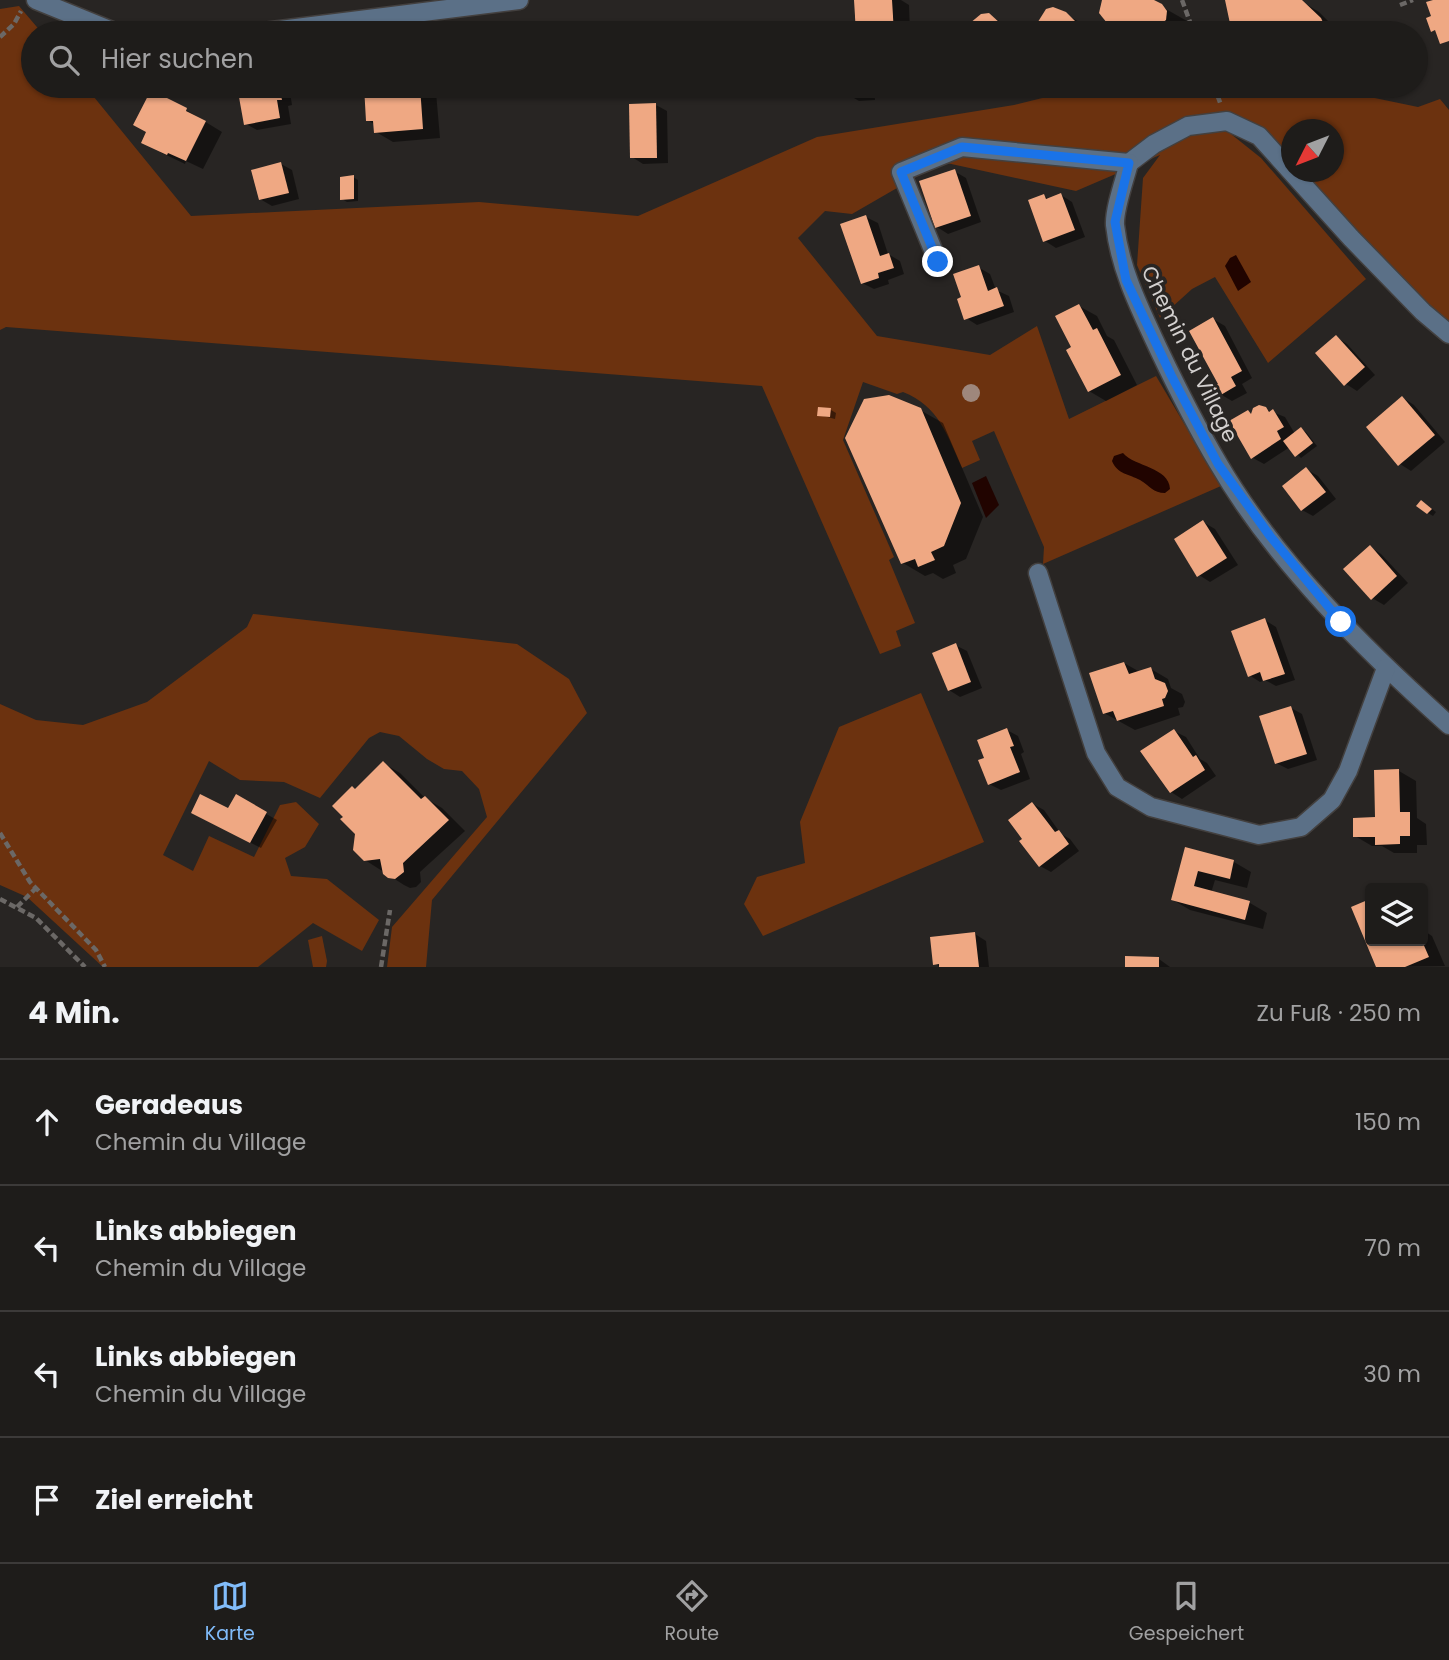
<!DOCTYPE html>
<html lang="de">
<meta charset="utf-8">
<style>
:root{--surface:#1e1c1a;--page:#2b2927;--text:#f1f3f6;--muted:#a1a1a2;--line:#3c3a39;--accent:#81bcfa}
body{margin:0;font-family:Poppins,sans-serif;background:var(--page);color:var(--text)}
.controls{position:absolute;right:21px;bottom:21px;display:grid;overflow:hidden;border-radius:7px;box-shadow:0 2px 5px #0004}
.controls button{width:63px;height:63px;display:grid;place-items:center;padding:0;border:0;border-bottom:2px solid var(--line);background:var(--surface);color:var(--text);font:35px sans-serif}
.compass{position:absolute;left:1281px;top:119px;width:63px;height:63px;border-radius:50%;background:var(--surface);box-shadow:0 2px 5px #0004;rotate:228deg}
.stop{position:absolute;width:21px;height:21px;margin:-16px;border:5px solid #1a73e8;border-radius:50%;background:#fff}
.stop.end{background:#1a73e8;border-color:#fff;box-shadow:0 2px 7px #0008}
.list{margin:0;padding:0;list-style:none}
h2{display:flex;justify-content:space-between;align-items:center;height:91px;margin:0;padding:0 28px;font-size:30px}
h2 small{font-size:23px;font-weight:400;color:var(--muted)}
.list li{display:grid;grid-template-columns:46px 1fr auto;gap:21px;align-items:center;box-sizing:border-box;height:126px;padding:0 28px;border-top:2px solid var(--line)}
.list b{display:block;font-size:26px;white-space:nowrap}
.list p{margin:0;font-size:23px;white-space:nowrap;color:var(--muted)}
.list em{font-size:23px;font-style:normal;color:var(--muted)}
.icon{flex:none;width:38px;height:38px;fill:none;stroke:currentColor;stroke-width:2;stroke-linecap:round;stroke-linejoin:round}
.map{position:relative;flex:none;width:1449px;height:967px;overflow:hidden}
.search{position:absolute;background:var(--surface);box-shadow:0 2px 5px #0004;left:21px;right:21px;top:21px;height:77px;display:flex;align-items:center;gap:18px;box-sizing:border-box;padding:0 24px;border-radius:38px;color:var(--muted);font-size:26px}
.sheet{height:595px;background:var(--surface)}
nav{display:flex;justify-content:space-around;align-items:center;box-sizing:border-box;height:98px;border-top:2px solid var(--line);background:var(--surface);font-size:19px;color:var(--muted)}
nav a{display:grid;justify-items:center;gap:4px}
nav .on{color:var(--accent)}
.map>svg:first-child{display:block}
.green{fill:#6c320f}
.water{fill:#210400}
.shadow{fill:#0007}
.building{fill:#efa883}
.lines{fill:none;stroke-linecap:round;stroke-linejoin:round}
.minor-casing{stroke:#43403f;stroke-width:21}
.path{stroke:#6b6866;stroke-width:4.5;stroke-dasharray:7 3.5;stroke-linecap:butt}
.minor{stroke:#5b7087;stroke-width:18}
.tree{fill:#9e877c}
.route{stroke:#1a73e8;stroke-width:9}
.labels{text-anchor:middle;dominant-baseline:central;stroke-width:7;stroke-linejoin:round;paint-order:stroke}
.street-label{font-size:21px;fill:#d3d0cf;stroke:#282523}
</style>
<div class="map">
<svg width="1449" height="967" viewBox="0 0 1449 967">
<rect width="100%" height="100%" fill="#282523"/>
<g class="green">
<path d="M19,6L42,33H33V86H85L191,216L479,202L638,216L817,137L1014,105L1091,86H1317L1418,107L1440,99L1449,110V324L1380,258L1304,172H1334V130H1292L1291,157L1286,151L1231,134L1261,158L1366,279L1268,363L1215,277L1192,289L1160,318L1137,265L1143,178L1160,155L1076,191L942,162L852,214L825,211L798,238L877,336L990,355L1037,326L1069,419L1156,376L1221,486L1043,564L1044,547L994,431L972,441L980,460L962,468C947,435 939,406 903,392L897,394L863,382L843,440L894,557L889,560L915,623L896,631L901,646L880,654L762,386L6,327L0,330V9Z"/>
<polygon points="253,614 517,644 569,679 587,713 432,900 426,967 387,967 392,927 487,817 479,789 462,771 444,769 427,759 399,736 380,732 369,738 320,798 284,782 240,780 209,761 163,855 193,871 209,836 254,857 280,805 296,802 319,824 305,847 285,858 291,876 327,879 379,920 362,951 313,923 258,967 103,967 27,897 0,885 0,704 36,720 83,725 147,702 247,627"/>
<polygon points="921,693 984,842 763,936 744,904 757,877 805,863 800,822 839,727"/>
<polygon points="322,936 327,961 326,967 313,967 308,940"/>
</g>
<g class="water">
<polygon points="1236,255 1251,282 1238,291 1225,266 1230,258"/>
<path d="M1123,453C1135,467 1169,467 1170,489L1165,493C1153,493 1150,486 1140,480C1129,474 1117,474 1112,461L1114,456Z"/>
<polygon points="986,476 999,505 986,518 972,483"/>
</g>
<g class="shadow">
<polygon points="856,0 901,0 909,5 910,33 857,33"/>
<polygon points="1103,0 1150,0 1194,25 1198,33 1117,33 1101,13"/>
<polygon points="1230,0 1301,1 1319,12 1340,33 1234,33 1227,1"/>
<polygon points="1047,11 1065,14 1099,33 1034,33"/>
<polygon points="989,15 1020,33 961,33 981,16"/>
<polygon points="239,86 289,86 292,105 288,106 291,124 257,130 246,124"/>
<polygon points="366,86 426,86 436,92 440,138 393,142 376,132 375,125 368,120"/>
<polygon points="670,86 690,86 678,90"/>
<polygon points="841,86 874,86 875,100 859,101 842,91"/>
<polygon points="983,86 1046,86 1046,91 1040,96 1001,96"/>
<polygon points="1073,86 1110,86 1088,93"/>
<polygon points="631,105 656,105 667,111 668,163 643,164 632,157"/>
<polygon points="186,110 222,132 203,169 186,161 185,164 160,152"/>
<polygon points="281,164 292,170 299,199 272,206 260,199"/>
<polygon points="954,171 966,178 981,222 948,234 937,227"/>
<polygon points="353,177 358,180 358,201 347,202 342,199"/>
<polygon points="1061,195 1072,202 1085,237 1056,248 1045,241 1043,196 1050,199"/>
<polygon points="866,217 878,223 888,254 900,261 904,274 888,280 889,284 874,289 862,283"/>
<polygon points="978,267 990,274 996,290 1009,296 1014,312 977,325 966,318 963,298"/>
<polygon points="1079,306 1097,316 1107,336 1114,340 1137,385 1106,401 1089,391 1073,348"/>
<polygon points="1213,319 1225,326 1252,378 1242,384 1247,393 1232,401 1220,394"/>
<polygon points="1336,337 1347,344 1375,375 1357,391 1346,384"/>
<polygon points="1403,398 1414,405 1445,442 1411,471 1400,464"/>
<polygon points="1265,409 1285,417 1295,434 1301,429 1306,432 1317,446 1301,458 1290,447 1264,464 1253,458 1248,412 1252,415"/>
<polygon points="831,410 836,413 835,419 819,415"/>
<polygon points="920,410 943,423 983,517 966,559 953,565 956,573 943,579 933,573 925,576 903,563"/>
<polygon points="1306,469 1318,476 1336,499 1313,516 1302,510"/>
<polygon points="1427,505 1436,512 1433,516 1428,513"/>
<polygon points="1203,522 1215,529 1238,565 1210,582 1199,575"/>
<polygon points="1370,547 1381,554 1408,583 1384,605 1372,598"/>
<polygon points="1265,620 1276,627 1295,680 1276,686 1265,680 1260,682 1249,675"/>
<polygon points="955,645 967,651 982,688 960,697 949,690"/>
<polygon points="1124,663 1140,672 1151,669 1168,679 1171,688 1182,694 1185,702 1183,707 1178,708 1180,715 1135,730 1104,713"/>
<polygon points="1291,708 1302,714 1317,760 1288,769 1276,763"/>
<polygon points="1007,730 1018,736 1024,752 1021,754 1030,779 1001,790 989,784 986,759"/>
<polygon points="1174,731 1186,737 1200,759 1207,763 1216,776 1182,799 1171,792"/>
<polygon points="383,763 400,773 425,798 442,808 465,831 420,872 421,882 416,887 410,888 404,885 365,860 356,790"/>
<polygon points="1399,771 1416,781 1417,818 1426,824 1427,845 1417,845 1417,853 1394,853 1382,846 1372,846 1355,836 1376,819"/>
<polygon points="236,797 277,820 261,848 204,819 229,810"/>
<polygon points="1033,804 1044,810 1061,834 1070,839 1079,851 1051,872 1040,866"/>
<polygon points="1186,850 1234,862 1251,872 1247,888 1215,880 1211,893 1250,903 1267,913 1263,929 1190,910 1173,900"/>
<polygon points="1370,901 1370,941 1423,941 1423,930 1432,936 1445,966 1378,967 1353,908"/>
<polygon points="975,934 986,941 989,967 941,967 935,964"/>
<polygon points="1159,959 1170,967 1127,967"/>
</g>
<g class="building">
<polygon points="854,0 892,0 894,33 856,33"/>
<polygon points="1102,0 1154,0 1162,4 1167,11 1166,20 1149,33 1115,33 1099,13"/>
<polygon points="1225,0 1302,0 1321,18 1328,33 1289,33 1285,29 1267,28 1266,33 1253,33 1252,31 1232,33"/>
<polygon points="1433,0 1449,0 1449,41 1440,44 1435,30 1431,32 1426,18 1431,16 1426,2"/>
<polygon points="1053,7 1066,12 1077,23 1080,33 1031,33 1046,9"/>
<polygon points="989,13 1000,23 1004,33 958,33 981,14"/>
<polygon points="676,28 678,33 661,33"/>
<polygon points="699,28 701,33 684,33"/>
<polygon points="237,86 279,86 282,100 277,100 280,118 244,125"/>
<polygon points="364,86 420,86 423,129 374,133 373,121 366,121"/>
<polygon points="840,86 858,86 858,91 840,92"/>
<polygon points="151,90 187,108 186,111 206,121 186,161 168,153 167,155 141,143 146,132 133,125"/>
<polygon points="656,103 657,158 630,158 629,104"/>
<polygon points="281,162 289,193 259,200 251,170"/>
<polygon points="955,169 971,216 935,228 919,181"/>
<polygon points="354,175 354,199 340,200 340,177"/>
<polygon points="1061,193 1075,230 1043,242 1028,200 1044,194 1046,199"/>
<polygon points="866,215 880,256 889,253 894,268 878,273 879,278 861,284 840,224"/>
<polygon points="979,265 988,291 997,287 1004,306 964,320 957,299 961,297 953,274"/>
<polygon points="1079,304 1093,330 1097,328 1121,375 1088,392 1066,350 1071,347 1055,316"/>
<polygon points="1213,317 1242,371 1231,377 1236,386 1219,396 1214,386 1218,384 1189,331"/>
<polygon points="1336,335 1365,367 1344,386 1315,353"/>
<polygon points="889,395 921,408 961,503 944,546 931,552 935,560 918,567 915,559 901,564 845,438 864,399"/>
<polygon points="1402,396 1435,435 1398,466 1366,427"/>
<polygon points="1259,405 1266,407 1269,412 1273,409 1284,427 1277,431 1281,439 1251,459 1229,421 1248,410 1251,414 1253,408"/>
<polygon points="818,407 831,408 830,417 817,416"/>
<polygon points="1301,427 1313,443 1295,457 1283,441"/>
<polygon points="1306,467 1326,492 1301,511 1282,486"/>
<polygon points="1421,500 1432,509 1427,514 1416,506"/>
<polygon points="1203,520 1227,558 1197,577 1174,539"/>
<polygon points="1370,545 1397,576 1371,600 1343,569"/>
<polygon points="1265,618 1285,674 1263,681 1260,672 1248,677 1231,631"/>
<polygon points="956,643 971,682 948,691 932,653"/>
<polygon points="1124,662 1129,674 1151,667 1155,679 1165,683 1168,691 1165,698 1162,699 1164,706 1117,721 1113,711 1103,714 1089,673"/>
<polygon points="1291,706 1307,754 1275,764 1259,716"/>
<polygon points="1007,728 1014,746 1010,747 1020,772 988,785 978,760 984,758 977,740"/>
<polygon points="1174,729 1193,757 1196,755 1205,770 1170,793 1140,751"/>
<polygon points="383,761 421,799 425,796 449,820 403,863 404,872 395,879 388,878 383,874 380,859 364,861 353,850 355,834 340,819 343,817 332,806 352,786 355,789"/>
<polygon points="1399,769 1400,812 1410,812 1410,836 1400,836 1400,844 1375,845 1375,837 1353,837 1353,818 1375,817 1374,770"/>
<polygon points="200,794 228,808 236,794 267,812 250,843 191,813"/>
<polygon points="1032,802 1055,832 1059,830 1069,844 1039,867 1019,841 1022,839 1008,820"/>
<polygon points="1185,847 1234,860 1230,879 1198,871 1194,886 1250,901 1245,920 1171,900"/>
<polygon points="1370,899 1370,941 1422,941 1429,957 1405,967 1376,967 1351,907"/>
<polygon points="975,932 979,967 939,967 939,964 933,965 930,937"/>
<polygon points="1125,956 1159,957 1159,967 1125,967"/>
</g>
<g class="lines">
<g class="minor-casing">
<g id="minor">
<polyline points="36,0 117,33"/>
<polyline points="256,33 519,0"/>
<path d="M1129,163C1125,179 1114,209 1115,225C1120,270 1140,309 1159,350C1177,388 1196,426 1218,463C1275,561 1365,650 1449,725"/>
<polyline points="1129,163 1154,144 1188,126 1227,121 1259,136 1351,238 1423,312 1449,334"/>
<polyline points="938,262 901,172 962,147 1129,163"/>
<polyline points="1038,573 1096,753 1117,787 1151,807 1259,835 1301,827 1332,800 1348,771 1386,668"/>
</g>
</g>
<g class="path">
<polyline points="1182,0 1194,33"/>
<polyline points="1400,5 1413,0"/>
<polyline points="0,37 14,24 21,11"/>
<polyline points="1214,86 1221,105"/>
<polyline points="0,833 30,882 96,950 105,967"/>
<polyline points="0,899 36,918 85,967"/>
<polyline points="17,907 36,888"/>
<polyline points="381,967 390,910"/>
</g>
<use href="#minor" class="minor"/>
</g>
<circle class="tree" cx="971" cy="393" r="9"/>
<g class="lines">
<polyline class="route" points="938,262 901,172 962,147 1129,163 1115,222 1126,280 1171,375 1218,464 1270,536 1341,622"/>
</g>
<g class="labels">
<g class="street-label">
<text transform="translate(1190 354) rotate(64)">Chemin du Village</text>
</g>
</g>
</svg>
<div class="controls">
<button><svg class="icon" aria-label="layers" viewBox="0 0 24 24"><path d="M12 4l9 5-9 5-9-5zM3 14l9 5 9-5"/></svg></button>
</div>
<svg class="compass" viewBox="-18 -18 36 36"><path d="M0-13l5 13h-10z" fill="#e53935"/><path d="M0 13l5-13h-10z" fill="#a1a1a2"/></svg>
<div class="stop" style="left:1341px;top:622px"></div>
<div class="stop end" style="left:938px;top:262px"></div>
<div class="search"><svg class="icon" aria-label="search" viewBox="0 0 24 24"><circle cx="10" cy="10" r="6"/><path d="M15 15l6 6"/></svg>Hier suchen</div>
</div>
<section class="sheet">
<h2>4 Min.<small>Zu Fuß · 250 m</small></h2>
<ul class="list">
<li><svg class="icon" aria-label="ahead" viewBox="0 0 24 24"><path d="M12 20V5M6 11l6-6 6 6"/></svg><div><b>Geradeaus</b><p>Chemin du Village</p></div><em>150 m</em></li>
<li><svg class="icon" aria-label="left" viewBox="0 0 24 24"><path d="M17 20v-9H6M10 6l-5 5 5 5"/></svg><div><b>Links abbiegen</b><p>Chemin du Village</p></div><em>70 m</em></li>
<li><svg class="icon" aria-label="left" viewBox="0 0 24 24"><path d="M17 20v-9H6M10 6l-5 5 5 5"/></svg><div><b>Links abbiegen</b><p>Chemin du Village</p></div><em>30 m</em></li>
<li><svg class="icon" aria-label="arrive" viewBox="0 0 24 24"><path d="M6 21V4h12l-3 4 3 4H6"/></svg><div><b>Ziel erreicht</b></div></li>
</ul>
</section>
<nav>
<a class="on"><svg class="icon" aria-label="map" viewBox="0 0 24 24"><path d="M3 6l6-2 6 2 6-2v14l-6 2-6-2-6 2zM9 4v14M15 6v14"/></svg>Karte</a>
<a><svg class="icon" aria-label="directions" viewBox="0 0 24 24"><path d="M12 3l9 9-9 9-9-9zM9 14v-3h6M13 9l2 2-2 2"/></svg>Route</a>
<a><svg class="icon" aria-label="saved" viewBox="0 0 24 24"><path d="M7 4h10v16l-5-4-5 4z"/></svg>Gespeichert</a>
</nav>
